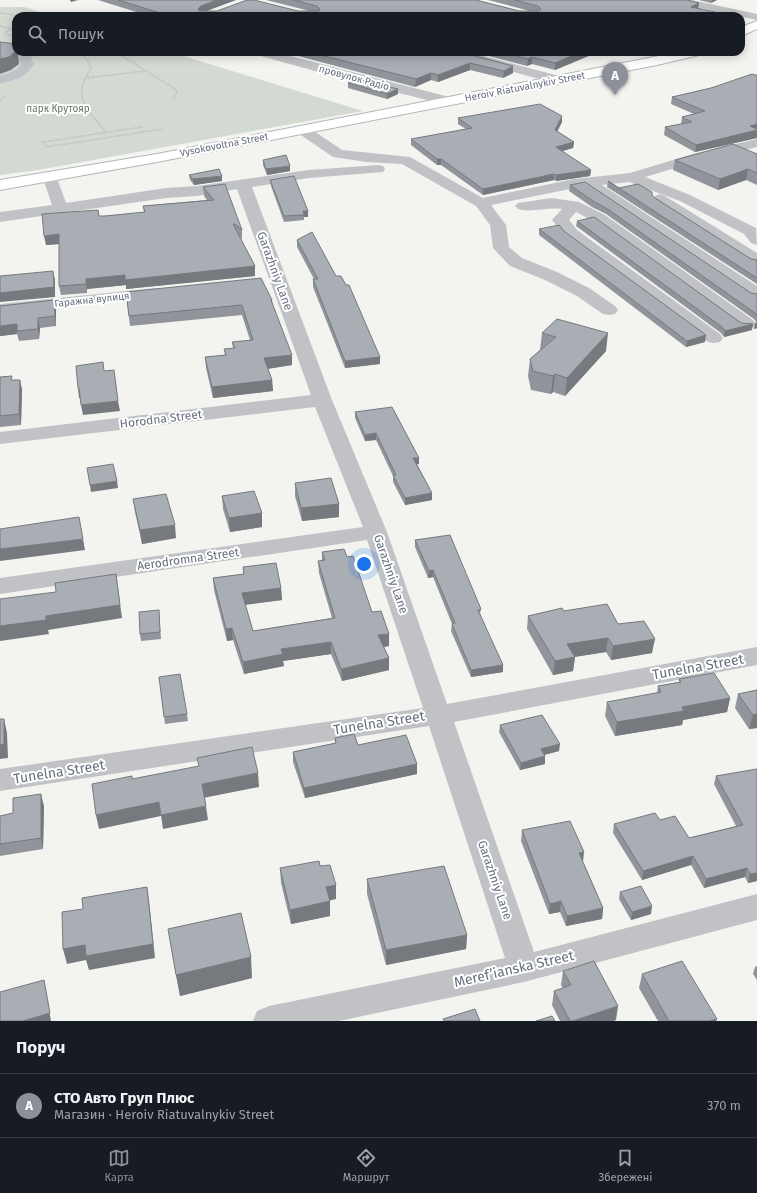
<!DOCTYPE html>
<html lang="uk">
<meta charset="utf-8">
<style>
:root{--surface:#171b24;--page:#20242c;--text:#f1f3f6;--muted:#9ea1a6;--line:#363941;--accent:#8c9099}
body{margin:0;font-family:"Fira Sans",sans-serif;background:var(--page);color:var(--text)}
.you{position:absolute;left:364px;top:564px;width:14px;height:14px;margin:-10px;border:3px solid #fff;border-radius:50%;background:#1a73e8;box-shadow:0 0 0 6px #1a73e833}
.badge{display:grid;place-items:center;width:26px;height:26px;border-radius:50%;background:var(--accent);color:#fff;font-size:13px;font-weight:700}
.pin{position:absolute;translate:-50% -33px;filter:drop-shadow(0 1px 2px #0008)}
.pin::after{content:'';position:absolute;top:21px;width:14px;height:12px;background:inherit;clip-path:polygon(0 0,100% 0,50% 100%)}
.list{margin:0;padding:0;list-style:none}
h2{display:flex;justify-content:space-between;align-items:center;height:52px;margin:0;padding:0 16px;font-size:17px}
h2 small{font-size:13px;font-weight:400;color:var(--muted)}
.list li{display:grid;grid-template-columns:26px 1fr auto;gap:12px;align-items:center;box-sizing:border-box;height:64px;padding:0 16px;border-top:1px solid var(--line)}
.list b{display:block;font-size:15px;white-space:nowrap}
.list p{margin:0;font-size:13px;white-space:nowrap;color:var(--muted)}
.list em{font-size:13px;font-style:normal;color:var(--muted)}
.icon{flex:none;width:22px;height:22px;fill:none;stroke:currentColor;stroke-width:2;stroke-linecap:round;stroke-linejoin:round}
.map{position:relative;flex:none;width:757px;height:1021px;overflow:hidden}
.search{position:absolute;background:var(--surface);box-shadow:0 2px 10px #0003;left:12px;right:12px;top:12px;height:44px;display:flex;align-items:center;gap:10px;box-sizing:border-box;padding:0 14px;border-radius:12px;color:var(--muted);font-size:15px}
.sheet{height:116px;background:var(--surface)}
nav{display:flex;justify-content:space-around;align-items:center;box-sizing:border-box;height:56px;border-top:1px solid var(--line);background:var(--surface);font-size:11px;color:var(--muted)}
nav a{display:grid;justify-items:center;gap:2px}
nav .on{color:var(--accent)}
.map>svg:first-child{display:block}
.green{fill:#d3dad2}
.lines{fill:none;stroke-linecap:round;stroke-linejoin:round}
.major-casing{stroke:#b3b5b9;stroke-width:2}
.path{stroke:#b9babd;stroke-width:1.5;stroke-dasharray:1 1;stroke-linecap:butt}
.minor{fill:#c0c2c6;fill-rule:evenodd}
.major{fill:#fff;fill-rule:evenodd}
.wall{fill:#91959b}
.shaded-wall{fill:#76797e}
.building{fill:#a9adb4;stroke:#76797e}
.labels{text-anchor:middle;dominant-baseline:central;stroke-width:4;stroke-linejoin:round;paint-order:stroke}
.far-street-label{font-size:10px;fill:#666e7f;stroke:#fff}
.far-park-label{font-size:10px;fill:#647764;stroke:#fff}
.street-label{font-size:12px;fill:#666e7f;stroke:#fff}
.near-street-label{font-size:14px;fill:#666e7f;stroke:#fff}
</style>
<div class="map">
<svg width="757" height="1021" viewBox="0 0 757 1021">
<rect width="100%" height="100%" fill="#f3f4f0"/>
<polygon class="green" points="0,7 24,7 52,16 16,16 16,52 170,52 363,111 38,170 0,175"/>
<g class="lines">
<g class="major-casing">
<g id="major">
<polygon points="757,21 757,29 741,36 741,27"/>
<polygon points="679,52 701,52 699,55 657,65 157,162 0,190 0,180 157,154"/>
</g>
</g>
<g class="path">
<polyline points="0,13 21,16"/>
<polyline points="0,26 13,29"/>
<polyline points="16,29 7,31 5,34 16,37"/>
<path d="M78,52L85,57L91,67C88,74 83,81 82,88C79,104 97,121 106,132"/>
<polyline points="116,52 175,89 177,93 173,99"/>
<polyline points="86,78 145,71"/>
<polyline points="0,101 5,95"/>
<polyline points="142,127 43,142 46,147 163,129"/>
</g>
<g class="minor">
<polygon points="670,0 692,0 757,14 757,20 676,3"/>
<polygon points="255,52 275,52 453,98 455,101 453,104 448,105 362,84 257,55"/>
<polygon points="448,52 468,52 563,77 564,80 563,83 558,84 450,55"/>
<path d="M26,54L30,55L32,58L31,60L34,64C26,77 15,81 0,83V75C9,74 16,71 21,64L18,60L22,55Z"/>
<polygon points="303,126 308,127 342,150 410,157 483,198 574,179 630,173 693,154 757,139 757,147 702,160 645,177 690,195 756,228 757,245 751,243 744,234 680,201 629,182 602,185 757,286 757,299 751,298 585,186 491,205 506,225 509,247 522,258 557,272 589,288 615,306 618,310 615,314 609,315 603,314 577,296 545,280 510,266 493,248 490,225 476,206 402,164 366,162 333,157 298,133 296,130 298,127"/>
<polygon points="378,165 383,166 385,169 383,172 309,178 252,187 332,400 387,532 447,704 757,647 757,665 454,722 534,952 757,894 757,920 524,982 339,1021 253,1021 257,1011 269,1006 505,958 429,726 0,791 0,769 423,708 367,540 0,594 0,578 363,527 315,407 0,444 0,432 311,395 237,189 197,196 166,198 0,222 0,212 52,205 43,178 45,175 50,174 55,175 57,178 66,203 166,188 197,186 309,170"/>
<polygon points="660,194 665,196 757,253 757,265 751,264 655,202 652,199 655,196"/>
<path d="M551,198L579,202L605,215L753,320L756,324L753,328L747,329L741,328L593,221L576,212L569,220L577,230L720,334L723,338L720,342L714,343L708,342L565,236L552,220L562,209C547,207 531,213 518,209L515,206L518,203Z"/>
<polygon points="156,288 162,289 165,293 162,297 0,314 0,304"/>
</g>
<use href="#major" class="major"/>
</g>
<g class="wall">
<polygon points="98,0 236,0 206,11 310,11 266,0 476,0 519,11 530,11 488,0 687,0 699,3 698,8 724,16 149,16"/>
<polygon points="699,0 717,0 711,3"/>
<polygon points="283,52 460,52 513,73 503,78 470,70 438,82 431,80 415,87"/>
<polygon points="474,52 598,52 555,70 532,64 527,66"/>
<polygon points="626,52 646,52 632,55"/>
<polygon points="757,75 757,138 695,152 664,135 665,127 681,124 682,117 694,114 671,104 672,97 711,88"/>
<polygon points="348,83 398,89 398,94 387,99 348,88"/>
<polygon points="562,116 562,122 557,131 574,142 573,148 562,151 591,170 590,176 556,181 554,180 483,195 441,165 437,165 411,145 411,139 466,129 458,124 458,118"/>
<polygon points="757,154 757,185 746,180 718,190 673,170 675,160"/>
<polygon points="263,160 290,171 267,175 263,165"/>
<polygon points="189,175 222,181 194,185 190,180"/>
<polygon points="270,180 308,217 304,217 304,220 284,222 271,186"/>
<polygon points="608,181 619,188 652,195 655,198 751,259 757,260 757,284 607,187"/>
<polygon points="570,185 751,293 757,294 757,328 754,329 756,322 754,319 606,214 592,207 569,191"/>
<polygon points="203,187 242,230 242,239 239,236 255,276 126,289 126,285 87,289 87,293 61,295 59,286 59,244 46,245 99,216 105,216 144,212 143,206 207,200 204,196"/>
<polygon points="577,221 741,323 752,330 724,337 721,333 576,226"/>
<polygon points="539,229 565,232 705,342 686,347 539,235"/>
<polygon points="297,240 380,357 380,364 345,368 313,287 313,279 314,279 297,247"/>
<polygon points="126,292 272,300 273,306 292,365 268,369 272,380 273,391 213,398 206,368 205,357 225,355 224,349 233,348 232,342 250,340 242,315 130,326"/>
<polygon points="54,300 56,310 56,326 40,328 39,339 19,341 17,334 0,336 0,306"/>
<polygon points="542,333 606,351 565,396 553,392 551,394 531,390 528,376 530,359 540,350"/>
<polygon points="0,377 12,380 20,380 22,390 21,425 0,427"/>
<polygon points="355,412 419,464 417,464 432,493 432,500 405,505 393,482 393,476 376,440 365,441 355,418"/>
<polygon points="295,483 339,504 339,517 302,521 295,496"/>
<polygon points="222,496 262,513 262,527 230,532 223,509"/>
<polygon points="133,499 176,538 142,544 135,512"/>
<polygon points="415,540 481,609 480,614 503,672 471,677 451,631 452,624 433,577 428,578 415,547"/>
<polygon points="322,552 347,557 372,612 389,646 384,647 389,658 389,670 342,681 331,654 283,661 284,666 244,674 233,640 227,641 214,590 213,578 243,574 243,567 281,588 282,600 245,605 253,631 332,618 319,573 318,561 322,561"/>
<polygon points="159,610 161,639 141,641 140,634"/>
<polygon points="564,611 618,624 652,653 611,660 606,652 575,657 573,671 553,675 527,629 528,616"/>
<polygon points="159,677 187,714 188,721 165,724"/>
<polygon points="679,679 730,698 727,712 683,720 682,725 615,736 605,716 607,702 657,693 658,686 679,682"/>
<polygon points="757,690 757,728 749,729 735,708 738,694"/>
<polygon points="500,725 559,751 544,755 545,764 520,770 499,732"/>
<polygon points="335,738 358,745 417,774 305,798 293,762 293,752 335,743"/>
<polygon points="757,769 757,881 748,883 745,877 704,888 691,865 642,880 613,833 614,824 660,820 689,838 736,826 714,784 716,776"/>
<polygon points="44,806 43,849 0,856 0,816 13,813"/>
<polygon points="522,830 583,862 603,908 602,919 566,926 560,912 549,914 521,841"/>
<polygon points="320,866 336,885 336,899 329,900 330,916 291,924 281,883 280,868"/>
<polygon points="367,879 467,935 466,949 386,965 367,894"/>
<polygon points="620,892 651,914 631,920 619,899"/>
<polygon points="168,929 252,978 180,996"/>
<polygon points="757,966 757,980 753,974 755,967"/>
<polygon points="563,971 616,1020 613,1021 560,1021 552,1005 554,991 563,988 561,985"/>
<polygon points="642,974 717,1019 716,1021 658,1021 639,988"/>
</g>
<g class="shaded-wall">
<polygon points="70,0 78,0 71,2"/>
<polygon points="217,0 236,0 201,13 198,9 201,6"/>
<polygon points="712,0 717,0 711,3"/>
<polygon points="699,3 698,9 691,7"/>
<polygon points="16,44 16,52 18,52 19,64 11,70 0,74 0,59 14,47"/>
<polygon points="581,52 598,52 555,70 555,63"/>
<polygon points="632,52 646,52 632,55"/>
<polygon points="532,57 532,64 527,66 528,59"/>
<polygon points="470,63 470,70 438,82 438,75"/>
<polygon points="513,66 513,73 503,78 504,71"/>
<polygon points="431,73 431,80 415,87 416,79"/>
<polygon points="398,89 398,94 387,99 387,94"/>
<polygon points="562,116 562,122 555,136 555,130"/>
<polygon points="757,124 757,138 695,152 696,145 750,126"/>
<polygon points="574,142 573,148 556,153 556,147"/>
<rect x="437" y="159" width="4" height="6"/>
<polygon points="290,166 290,171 267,175 266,169"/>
<polygon points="748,169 746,180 718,190 720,179"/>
<polygon points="591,170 590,176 556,181 556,175"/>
<polygon points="554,174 554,180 483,195 483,189"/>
<polygon points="222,176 222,181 194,185 193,179"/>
<polygon points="303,211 308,211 308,217 304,217"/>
<polygon points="59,234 61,244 46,245 44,236"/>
<polygon points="255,266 255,276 126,289 126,285 87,289 87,293 86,284 86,279 125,275"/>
<polygon points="53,271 55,280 55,297 0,302 0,293"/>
<polygon points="54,300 56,310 56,326 55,316"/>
<polygon points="38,318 40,328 39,339 38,329"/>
<polygon points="755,323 757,323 757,328 754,329"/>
<polygon points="17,324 17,334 0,336 0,326"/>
<polygon points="753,324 752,330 724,337 725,331"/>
<polygon points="608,333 606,351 565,396 567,378"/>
<polygon points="706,335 705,342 686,347 687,341"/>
<polygon points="292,355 292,365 265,369 264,358"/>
<polygon points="380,357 380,364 345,368 345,361"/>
<polygon points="555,374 553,392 551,394 553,376"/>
<polygon points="20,380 22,390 21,425 19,414"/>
<polygon points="272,380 273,391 213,398 212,387"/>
<polygon points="78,388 79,388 81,398 79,398"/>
<polygon points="118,401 120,411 83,415 81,405"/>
<polygon points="376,433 376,440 365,441 365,435"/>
<polygon points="413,458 419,458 419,464 413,465"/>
<polygon points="117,481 118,488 91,492 90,485"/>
<polygon points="432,493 432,500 405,505 405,498"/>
<polygon points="339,504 339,517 302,521 301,508"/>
<polygon points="262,513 262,527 230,532 229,518"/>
<polygon points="175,525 176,538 142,544 140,530"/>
<polygon points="83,539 85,550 0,561 0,549"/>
<polygon points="433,570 433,577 428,578 429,571"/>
<polygon points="116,574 122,618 48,630 49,634 0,641 0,626 46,616"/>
<polygon points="281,588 282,600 243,605 242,593"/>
<polygon points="232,628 233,640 227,641 226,629"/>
<polygon points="389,634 389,646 378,648 378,635"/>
<polygon points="608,638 606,652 566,658 567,644"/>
<polygon points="655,639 652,653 611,660 613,646"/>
<polygon points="331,642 331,654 283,661 284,666 244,674 243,662 281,649"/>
<polygon points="575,657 573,671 553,675 555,661"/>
<polygon points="389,658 389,670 342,681 341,669"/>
<polygon points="503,665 503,672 471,677 471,670"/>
<polygon points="730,698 727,712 683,720 682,725 615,736 617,722 682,707"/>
<polygon points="757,714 757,728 749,729 753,715"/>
<polygon points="4,719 7,733 8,758 0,759 0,745"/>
<polygon points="560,744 559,751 540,756 541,749"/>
<polygon points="545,756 545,764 520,770 521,763"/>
<polygon points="417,764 417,774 305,798 304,788"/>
<polygon points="258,773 259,787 203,798 202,784"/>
<polygon points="41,794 44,806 43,849 41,838"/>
<polygon points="159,802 161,816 99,829 96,815"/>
<polygon points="206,806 208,820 163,829 161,815"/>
<polygon points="584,852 583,862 579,853"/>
<polygon points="693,856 691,865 642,880 643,871"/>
<polygon points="747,868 745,877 704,888 706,879"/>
<polygon points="757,873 757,881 748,883 750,874"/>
<polygon points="336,885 336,899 326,901 326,887"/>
<polygon points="147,887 149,901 155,958 89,970 86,960 67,964 63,949"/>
<polygon points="330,901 330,916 291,924 290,910"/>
<polygon points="561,901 560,912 549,914 550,904"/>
<polygon points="652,906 651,914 631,920 632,912"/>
<polygon points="603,908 602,919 566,926 567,916"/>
<polygon points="467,935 466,949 386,965 386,950"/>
<polygon points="251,957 252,978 180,996 176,975"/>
<polygon points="44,980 51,1021 23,1021"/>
<polygon points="618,1006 616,1020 613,1021 573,1021"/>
<polygon points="717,1019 716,1021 709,1021"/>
</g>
<g class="building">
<polygon points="118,0 217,0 201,6 198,9 199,11 217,11 247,0 254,0 298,11 319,11 320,9 317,6 293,0 476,0 519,11 539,11 541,9 538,6 514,0 687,0 699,3 691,7 725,14 720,16 170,16"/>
<polygon points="0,42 16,44 14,47 16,49 16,51 9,57 0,59"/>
<polygon points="308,52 460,52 513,66 504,71 470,63 438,75 431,73 416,79"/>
<polygon points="501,52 581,52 555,63 532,57 528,59"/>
<polygon points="752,74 755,75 757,75 757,124 750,126 757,129 757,130 696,145 665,127 692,122 682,117 705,111 672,97 711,88"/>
<polygon points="356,79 398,89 387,94 348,83"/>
<polygon points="540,104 562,116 555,130 574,142 556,147 591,170 556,175 554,174 483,189 441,159 437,159 411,139 472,128 458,118"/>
<polygon points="733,144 757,154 757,173 748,169 720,179 675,160"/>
<polygon points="286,155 290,166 266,169 263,160"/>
<polygon points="219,169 222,176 193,179 189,175"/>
<polygon points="294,176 308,211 303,211 304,215 284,216 270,180"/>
<polygon points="608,181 619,188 638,184 652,192 652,195 655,198 751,259 757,260 757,278"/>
<polygon points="585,182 751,293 757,294 757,316 755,313 606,208 593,201 570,185"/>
<polygon points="225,184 242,230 235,224 233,224 255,266 125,280 125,275 86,279 86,284 59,286 59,234 44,236 42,214 98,210 99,216 105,216 145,212 143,206 214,200 203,187"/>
<polygon points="594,217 741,323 753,324 725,331 722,327 577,221"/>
<polygon points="559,225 565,232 706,335 687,341 539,229"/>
<polygon points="312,232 336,276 341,276 346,285 349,285 380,357 345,361 313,279 318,279 297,240"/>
<polygon points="53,271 54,287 0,293 0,276"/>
<polygon points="261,278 272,300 271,300 292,355 264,358 272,380 212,387 205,357 226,355 224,349 235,348 232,342 253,340 242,305 129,316 126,292"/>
<polygon points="54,300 55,316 38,318 38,329 17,331 17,324 0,326 0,306"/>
<polygon points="557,319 608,333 567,378 555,374 553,376 533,371 530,359 556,337 542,333"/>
<polygon points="103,362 104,371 114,370 118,401 81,405 79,388 78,388 76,366"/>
<polygon points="12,376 11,380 20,380 19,414 0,416 0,377"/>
<polygon points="392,407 419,458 413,458 432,493 405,498 393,475 396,475 376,433 365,435 355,412"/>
<polygon points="113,464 117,481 90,485 87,468"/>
<polygon points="331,478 339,504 301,508 295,483"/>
<polygon points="254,491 262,513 229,518 222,496"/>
<polygon points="166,494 175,525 140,530 133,499"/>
<polygon points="79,517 83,539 0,549 0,529"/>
<polygon points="450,535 481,609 478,610 503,665 471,670 452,624 455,623 433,570 429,571 415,540"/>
<polygon points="344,549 347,557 353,556 372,612 381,611 389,634 378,635 389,658 341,669 331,642 281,649 283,654 243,662 232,628 226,629 213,578 244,574 243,567 276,563 281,588 242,593 253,631 335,618 318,561 325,560 322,552"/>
<polygon points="116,574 120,605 46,616 46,620 0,626 0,599 56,592 55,583"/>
<polygon points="607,604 618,624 644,621 655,639 613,646 608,638 567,644 575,657 555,661 528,616 562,608 564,611"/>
<polygon points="159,610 160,632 140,634 139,612"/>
<polygon points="714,673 730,698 682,707 684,711 617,722 607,702 661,692 658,686 681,682 679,679"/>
<polygon points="180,674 187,714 164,717 159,677"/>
<polygon points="757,690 757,714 753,715 738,694"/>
<polygon points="542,715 560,744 541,749 545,756 521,763 500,725"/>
<polygon points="0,719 4,719 4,744 0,745"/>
<polygon points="354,734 358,745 406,735 417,764 304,788 293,752 336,743 335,738"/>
<polygon points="252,747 258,773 202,784 206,806 161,815 159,802 96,815 92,784 132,776 132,779 199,766 197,758"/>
<polygon points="757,769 757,873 750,874 747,868 706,879 693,856 643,871 614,824 655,813 660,820 675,816 689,838 743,825 716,776"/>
<polygon points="41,794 41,838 0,844 0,816 13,813 13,798"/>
<polygon points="570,821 584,852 579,853 603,908 567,916 561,901 550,904 522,830"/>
<polygon points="319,861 320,866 330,865 336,885 326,887 330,901 290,910 280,868"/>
<polygon points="444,866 467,935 386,950 367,879"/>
<polygon points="641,886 652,906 632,912 620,892"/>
<polygon points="147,887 153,944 86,956 85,945 63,949 62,912 83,909 82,898"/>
<polygon points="241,913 251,957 176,975 168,929"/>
<polygon points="594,961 618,1006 573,1021 570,1021 554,991 571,985 563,971"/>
<polygon points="682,961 717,1019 709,1021 669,1021 642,974"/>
<polygon points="44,980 50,1013 23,1021 0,1021 0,992"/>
<polygon points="475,1009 480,1021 444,1021 443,1019"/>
<polygon points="552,1016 555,1021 536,1021"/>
</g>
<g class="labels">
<g class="far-street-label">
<text transform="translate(354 78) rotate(15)">провулок Радіо</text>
<text transform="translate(525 87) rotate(-11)">Heroiv Riatuvalnykiv Street</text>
<text transform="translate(224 145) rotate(-11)">Vysokovoltna Street</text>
<text transform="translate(92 300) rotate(-6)">Гаражна вулиця</text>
</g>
<g class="far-park-label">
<text x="58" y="109">парк Крутояр</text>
</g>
<g class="street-label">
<text transform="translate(275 271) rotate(70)">Garazhniy Lane</text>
<text transform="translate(161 419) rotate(-7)">Horodna Street</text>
<text transform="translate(188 559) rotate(-8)">Aerodromna Street</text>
<text transform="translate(391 574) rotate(71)">Garazhniy Lane</text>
<text transform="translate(495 880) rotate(71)">Garazhniy Lane</text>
</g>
<g class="near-street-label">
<text transform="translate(698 667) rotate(-10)">Tunelna Street</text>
<text transform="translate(379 723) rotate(-9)">Tunelna Street</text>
<text transform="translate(59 772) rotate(-9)">Tunelna Street</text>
<text transform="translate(514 969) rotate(-13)">Meref’ianska Street</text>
</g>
</g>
</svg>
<div class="you"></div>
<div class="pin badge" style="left:615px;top:95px">A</div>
<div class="search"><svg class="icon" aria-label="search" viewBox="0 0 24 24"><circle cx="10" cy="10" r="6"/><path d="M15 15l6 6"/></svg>Пошук</div>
</div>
<section class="sheet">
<h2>Поруч<small></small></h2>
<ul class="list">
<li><span class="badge">A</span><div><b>СТО Авто Груп Плюс</b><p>Магазин · Heroiv Riatuvalnykiv Street</p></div><em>370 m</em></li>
</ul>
</section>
<nav>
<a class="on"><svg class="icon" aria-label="map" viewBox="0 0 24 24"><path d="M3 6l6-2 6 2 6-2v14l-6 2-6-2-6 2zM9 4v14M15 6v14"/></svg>Карта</a>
<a><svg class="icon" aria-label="directions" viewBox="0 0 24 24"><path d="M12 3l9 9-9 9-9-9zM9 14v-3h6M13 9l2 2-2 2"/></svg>Маршрут</a>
<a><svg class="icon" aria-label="saved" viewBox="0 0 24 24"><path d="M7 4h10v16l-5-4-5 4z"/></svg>Збережені</a>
</nav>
